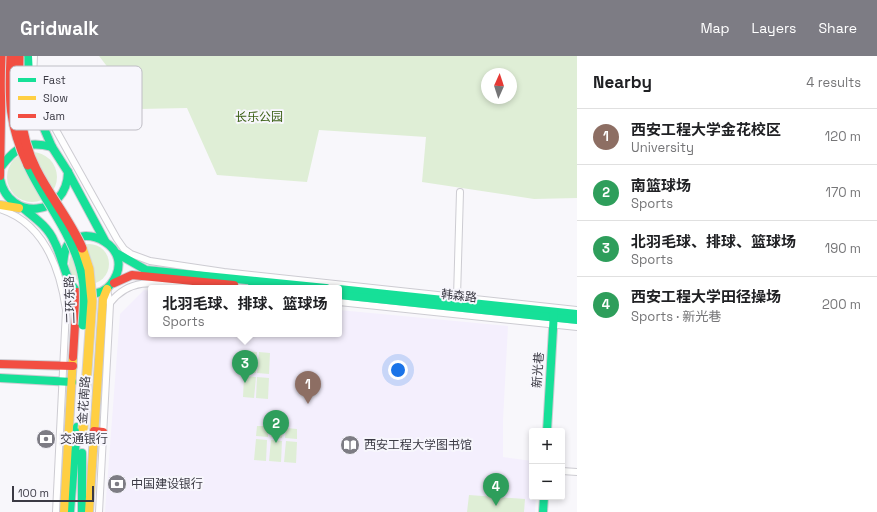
<!DOCTYPE html>
<meta charset="utf-8">
<style>
:root{--surface:#fff;--page:#f2f2f2;--text:#202124;--muted:#757577;--line:#e0e0e0;--accent:#7d7c84}
body{margin:0;font-family:"Space Grotesk","Noto Sans SC",sans-serif;background:var(--page);color:var(--text)}
.controls{position:absolute;right:12px;bottom:12px;display:grid;overflow:hidden;border-radius:4px;box-shadow:0 2px 6px #0003}
.controls button{width:36px;height:36px;display:grid;place-items:center;padding:0;border:0;border-bottom:1px solid var(--line);background:var(--surface);color:var(--text);font:20px sans-serif}
.compass{position:absolute;left:481px;top:12px;width:36px;height:36px;border-radius:50%;background:var(--surface);box-shadow:0 2px 6px #0003;rotate:3deg}
.scale{position:absolute;left:12px;bottom:10px;width:82px;box-sizing:border-box;padding-left:4px;border:2px solid #3b3a44;border-top:0;font-size:11px;line-height:14px;white-space:nowrap;color:#3b3a44;-webkit-text-stroke:3px #f7f6fc;paint-order:stroke}
.you{position:absolute;left:398px;top:314px;width:14px;height:14px;margin:-10px;border:3px solid #fff;border-radius:50%;background:#1a73e8;box-shadow:0 0 0 6px #1a73e833}
.badge{display:grid;place-items:center;width:26px;height:26px;border-radius:50%;background:var(--accent);color:#fff;font-size:13px;font-weight:700}
.pin{position:absolute;translate:-50% -33px;filter:drop-shadow(0 1px 2px #0008)}
.pin::after{content:'';position:absolute;top:21px;width:14px;height:12px;background:inherit;clip-path:polygon(0 0,100% 0,50% 100%)}
.popup{position:absolute;left:148px;top:229px;width:194px;height:52px;box-sizing:border-box;display:grid;place-content:center;border-radius:4px;background:var(--surface);filter:drop-shadow(0 1px 3px #0005);font-size:13px;white-space:nowrap;color:var(--muted)}
.popup b{font-size:15px;color:var(--text)}
.popup::after{content:'';position:absolute;left:50%;top:100%;margin-left:-8px;border:8px solid transparent;border-top-color:var(--surface)}
.list{margin:0;padding:0;list-style:none}
h2{display:flex;justify-content:space-between;align-items:center;height:52px;margin:0;padding:0 16px;font-size:17px}
h2 small{font-size:13px;font-weight:400;color:var(--muted)}
.list li{display:grid;grid-template-columns:26px 1fr auto;gap:12px;align-items:center;box-sizing:border-box;height:56px;padding:0 16px;border-top:1px solid var(--line)}
.list b{display:block;font-size:15px;white-space:nowrap}
.list p{margin:0;font-size:13px;white-space:nowrap;color:var(--muted)}
.list em{font-size:13px;font-style:normal;color:var(--muted)}
.map{position:relative;flex:none;width:577px;height:456px;overflow:hidden}
header{display:flex;align-items:center;gap:24px;box-sizing:border-box;height:56px;padding:0 20px;background:var(--accent);color:#fff}
header strong{font-size:19px}
nav{display:flex;gap:22px;margin-inline-start:auto;font-size:14px}
main{display:flex}
aside{flex:1;background:var(--surface)}
.map>svg:first-child{display:block}
.education{fill:#f4effd}
.green{fill:#dfeed6;fill-rule:evenodd}
.lines{fill:none;stroke-linecap:round;stroke-linejoin:round}
.street-casing{stroke:#cdccd2;stroke-width:8}
.fast-casing{stroke:#cdccd2;stroke-width:10}
.slow-casing{stroke:#cdccd2;stroke-width:10}
.jam-casing{stroke:#cdccd2;stroke-width:10}
.street{stroke:#fefefe;stroke-width:6}
.fast{stroke:#16e098;stroke-width:8}
.slow{stroke:#ffcf43;stroke-width:8}
.jam{stroke:#f24e42;stroke-width:8}
.fast-bridge-casing{stroke:#d5d4d8;stroke-width:11;stroke-linecap:butt}
.slow-bridge-casing{stroke:#d5d4d8;stroke-width:11;stroke-linecap:butt}
.jam-bridge-casing{stroke:#d5d4d8;stroke-width:11;stroke-linecap:butt}
.fast-bridge{stroke:#16e098;stroke-width:9}
.slow-bridge{stroke:#ffcf43;stroke-width:9}
.jam-bridge{stroke:#f24e42;stroke-width:9}
.labels{text-anchor:middle;dominant-baseline:central;stroke-width:4;stroke-linejoin:round;paint-order:stroke}
.park-label{font-size:12px;fill:#3c6016;stroke:#f7f6fc}
.street-label{font-size:12px;fill:#3b3a44;stroke:#f7f6fc}
.poi-label{font-size:12px;fill:#3b3a44;stroke:#f7f6fc;text-anchor:start}
.key{fill:#f7f6fc;stroke:#bfbec5;stroke-width:1}
.key-label{font-size:11px;fill:#3b3a44}
</style>
<header>
<strong>Gridwalk</strong>
<nav><a>Map</a><a>Layers</a><a>Share</a></nav>
</header>
<main>
<div class="map">
<svg width="577" height="456" viewBox="0 0 577 456">
<rect width="100%" height="100%" fill="#f8f7fb"/>
<polygon class="education" points="144,234 151,235 151,278 339,278 339,254 508,270 503,364 503,401 532,405 532,441 536,441 535,456 105,456 120,258"/>
<g class="green">
<path d="M99,0H577V142L534,143L422,126L426,81L319,74L307,126L217,119L187,52L140,53ZM487,18H511V42H487Z"/>
<circle cx="32" cy="121" r="25"/>
<circle cx="89" cy="208" r="20"/>
<polygon points="246,295 257,296 256,317 244,316"/>
<polygon points="259,296 270,297 269,318 257,317"/>
<polygon points="244,320 256,321 254,342 243,341"/>
<polygon points="257,321 269,322 268,343 256,342"/>
<polygon points="257,370 268,370 268,381 256,380"/>
<polygon points="271,371 283,371 282,382 271,381"/>
<polygon points="286,372 297,373 297,383 285,382"/>
<polygon points="256,383 267,384 266,405 254,404"/>
<polygon points="271,384 282,385 281,406 269,405"/>
<polygon points="286,385 297,386 296,407 284,406"/>
<polygon points="469,439 525,443 524,456 467,456"/>
</g>
<g class="lines">
<g class="street-casing">
<g id="street">
<polyline points="34,20 42,49 117,183 124,193 131,198 150,205 224,216 577,254"/>
<polyline points="33,22 34,0"/>
<path d="M0,153C44,167 60,212 66,254L56,456"/>
<polyline points="457,241 460,136"/>
<polyline points="339,246 577,271"/>
<path d="M110,247C133,217 165,229 198,232"/>
<polyline points="562,415 577,416"/>
<polyline points="99,456 110,248 107,234"/>
</g>
</g>
<g class="fast-casing">
<g id="fast">
<polyline points="28,0 30,40 52,91 68,116 105,185"/>
<polyline points="20,70 25,68 30,42"/>
<path d="M0,112C16,91 26,84 52,91"/>
<path d="M0,123C9,166 67,161 68,116"/>
<path d="M24,153C35,162 48,171 54,185C63,202 64,221 77,236C89,239 103,239 111,228C139,191 81,165 67,190C64,195 64,202 63,208"/>
<polyline points="118,198 146,214 326,232"/>
<polyline points="252,230 269,232"/>
<polyline points="339,233 577,258"/>
<polyline points="339,239 577,264"/>
<polyline points="0,322 72,326"/>
<polyline points="547,375 554,256"/>
<polyline points="82,397 82,456"/>
<polyline points="70,456 77,371"/>
<polyline points="543,456 544,441"/>
</g>
</g>
<g class="slow-casing">
<g id="slow">
<polyline points="0,149 19,152"/>
<polyline points="64,456 73,301"/>
<polyline points="89,456 103,243 107,233"/>
</g>
</g>
<g class="jam-casing">
<g id="jam">
<polyline points="0,120 2,0"/>
<polyline points="114,227 132,219 234,229"/>
<polyline points="73,301 77,236"/>
<polyline points="0,308 73,310"/>
<polyline points="94,375 103,376"/>
</g>
</g>
<use href="#street" class="street"/>
<use href="#fast" class="fast"/>
<use href="#slow" class="slow"/>
<use href="#jam" class="jam"/>
<g class="fast-bridge-casing">
<path id="fast-bridge" d="M28,109C45,146 76,181 83,223C86,238 84,254 83,269"/>
</g>
<g class="slow-bridge-casing">
<polyline id="slow-bridge" points="82,192 89,213 92,245 83,373"/>
</g>
<g class="jam-bridge-casing">
<g id="jam-bridge">
<path d="M11,0C9,43 9,69 28,109"/>
<path d="M19,0C18,39 18,78 36,113C50,141 70,164 82,192"/>
</g>
</g>
<use href="#fast-bridge" class="fast-bridge"/>
<use href="#slow-bridge" class="slow-bridge"/>
<use href="#jam-bridge" class="jam-bridge"/>
</g>
<defs>
<g id="bank-disc" transform="scale(1)"><circle r="9.5" fill="#7d7c84" stroke="#f7f6fc"/><path d="M-6-4H6V4H-6ZM0-2.3a2.3 2.3 0 1 0 0 4.6a2.3 2.3 0 1 0 0-4.6Z" fill="#fff"/></g>
<g id="library-disc" transform="scale(1)"><circle r="9.5" fill="#7d7c84" stroke="#f7f6fc"/><path d="M-6-4Q-3-5.5-.7-3.5V5Q-3 3-6 4ZM6-4Q3-5.5 .7-3.5V5Q3 3 6 4Z" fill="#fff"/></g>
</defs>
<g fill-rule="evenodd">
<use href="#bank-disc" x="46" y="383"/>
<use href="#library-disc" x="350" y="389"/>
<use href="#bank-disc" x="117" y="428"/>
</g>
<g class="labels">
<g class="park-label">
<text x="259" y="61">长乐公园</text>
</g>
<g class="street-label">
<text transform="translate(459 240) rotate(6)">韩森路</text>
<text transform="translate(70 244) rotate(-92)">二环东路</text>
<text transform="translate(538 314) rotate(-86)">新光巷</text>
<text transform="translate(84 344) rotate(-86)">金花南路</text>
</g>
<g class="poi-label">
<text x="60" y="383">交通银行</text>
<text x="364" y="389">西安工程大学图书馆</text>
<text x="131" y="428">中国建设银行</text>
</g>
</g>
<rect x="10" y="10" width="132" height="64" rx="6" class="key"/>
<rect x="18" y="22" width="18" height="4" fill="#16e098"/>
<rect x="18" y="40" width="18" height="4" fill="#ffcf43"/>
<rect x="18" y="58" width="18" height="4" fill="#f24e42"/>
<g class="key-label">
<text x="43" y="28">Fast</text>
<text x="43" y="46">Slow</text>
<text x="43" y="64">Jam</text>
</g>
</svg>
<div class="controls">
<button>+</button>
<button>−</button>
</div>
<svg class="compass" viewBox="-18 -18 36 36"><path d="M0-13l5 13h-10z" fill="#e53935"/><path d="M0 13l5-13h-10z" fill="#757577"/></svg>
<div class="scale">100 m</div>
<div class="you"></div>
<div class="pin badge" style="left:308px;top:348px;background:#8d6e63">1</div>
<div class="pin badge" style="left:276px;top:387px;background:#2e9e5b">2</div>
<div class="pin badge" style="left:245px;top:327px;background:#2e9e5b">3</div>
<div class="popup"><b>北羽毛球、排球、篮球场</b>Sports</div>
<div class="pin badge" style="left:496px;top:450px;background:#2e9e5b">4</div>
</div>
<aside>
<h2>Nearby<small>4 results</small></h2>
<ul class="list">
<li><span class="badge" style="background:#8d6e63">1</span><div><b>西安工程大学金花校区</b><p>University</p></div><em>120 m</em></li>
<li><span class="badge" style="background:#2e9e5b">2</span><div><b>南篮球场</b><p>Sports</p></div><em>170 m</em></li>
<li><span class="badge" style="background:#2e9e5b">3</span><div><b>北羽毛球、排球、篮球场</b><p>Sports</p></div><em>190 m</em></li>
<li><span class="badge" style="background:#2e9e5b">4</span><div><b>西安工程大学田径操场</b><p>Sports · 新光巷</p></div><em>200 m</em></li>
</ul>
</aside>
</main>
